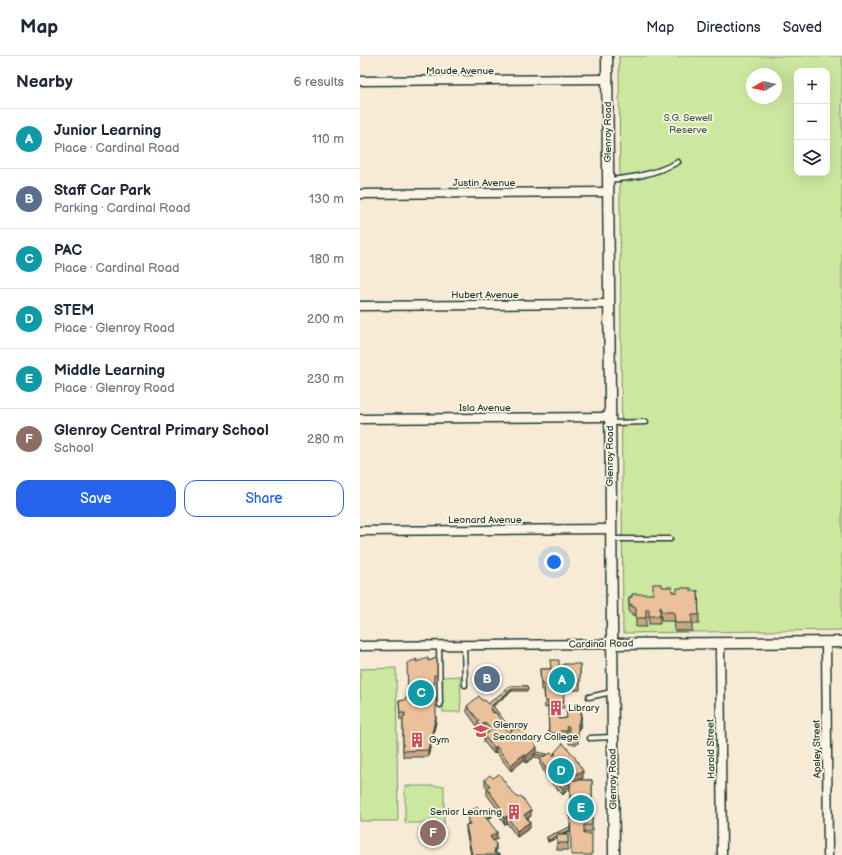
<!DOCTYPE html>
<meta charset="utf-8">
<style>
:root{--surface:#fff;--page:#f2f2f3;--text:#1f2937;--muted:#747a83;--line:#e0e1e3;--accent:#2563eb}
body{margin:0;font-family:"Balsamiq Sans",sans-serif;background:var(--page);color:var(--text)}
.controls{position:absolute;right:12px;top:12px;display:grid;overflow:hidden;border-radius:8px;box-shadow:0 4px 16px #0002}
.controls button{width:36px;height:36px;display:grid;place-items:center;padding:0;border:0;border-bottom:1px solid var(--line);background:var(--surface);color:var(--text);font:20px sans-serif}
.compass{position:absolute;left:386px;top:12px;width:36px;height:36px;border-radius:50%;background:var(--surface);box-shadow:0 4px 16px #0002;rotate:261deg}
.you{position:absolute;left:194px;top:506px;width:14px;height:14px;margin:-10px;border:3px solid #fff;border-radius:50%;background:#1a73e8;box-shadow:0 0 0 6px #1a73e833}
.badge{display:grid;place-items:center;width:26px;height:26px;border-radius:50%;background:var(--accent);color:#fff;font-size:13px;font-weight:700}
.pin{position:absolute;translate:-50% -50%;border:2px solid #fff;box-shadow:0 1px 4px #0006}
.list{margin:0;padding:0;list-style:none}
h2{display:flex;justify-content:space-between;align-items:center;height:52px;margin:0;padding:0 16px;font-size:17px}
h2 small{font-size:13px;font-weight:400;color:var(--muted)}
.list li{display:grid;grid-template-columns:26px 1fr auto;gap:12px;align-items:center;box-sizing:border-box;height:60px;padding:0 16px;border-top:1px solid var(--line)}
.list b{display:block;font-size:15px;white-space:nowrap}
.list p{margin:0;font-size:13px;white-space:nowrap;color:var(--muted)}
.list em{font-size:13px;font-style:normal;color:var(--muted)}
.actions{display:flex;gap:8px;padding:12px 16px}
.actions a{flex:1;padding:9px 0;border:1px solid var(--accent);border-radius:12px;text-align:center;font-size:14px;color:var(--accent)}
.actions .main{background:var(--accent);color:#fff}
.icon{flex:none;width:22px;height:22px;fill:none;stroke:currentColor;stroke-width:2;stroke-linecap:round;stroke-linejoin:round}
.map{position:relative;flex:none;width:482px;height:799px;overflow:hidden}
header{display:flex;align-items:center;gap:24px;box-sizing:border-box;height:56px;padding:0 20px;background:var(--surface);border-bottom:1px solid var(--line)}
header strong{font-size:19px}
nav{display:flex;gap:22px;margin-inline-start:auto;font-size:14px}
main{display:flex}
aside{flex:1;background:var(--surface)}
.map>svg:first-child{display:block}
.green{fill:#cce89f;stroke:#76926a;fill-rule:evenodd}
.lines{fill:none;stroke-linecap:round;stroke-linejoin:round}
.service-casing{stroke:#1f3d34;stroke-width:7}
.minor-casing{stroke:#1f3d34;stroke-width:11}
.tertiary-casing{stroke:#1f3d34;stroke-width:13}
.service{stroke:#fcf5e5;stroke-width:4}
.minor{stroke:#fcf5e5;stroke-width:8}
.tertiary{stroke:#fcf5e5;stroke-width:10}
.wall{fill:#c9a684;stroke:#1f3d34}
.shaded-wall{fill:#a4876c;stroke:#1f3d34}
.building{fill:#eac19a;stroke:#1f3d34}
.labels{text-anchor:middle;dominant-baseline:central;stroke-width:3.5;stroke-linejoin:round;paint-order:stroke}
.street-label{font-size:10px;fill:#1f3d34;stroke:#fcf5e5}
.park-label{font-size:10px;fill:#425f49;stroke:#fcf5e5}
.poi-label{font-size:10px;fill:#1f3d34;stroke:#fcf5e5;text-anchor:start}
</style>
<header>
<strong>Map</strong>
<nav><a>Map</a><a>Directions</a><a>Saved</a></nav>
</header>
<main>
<aside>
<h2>Nearby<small>6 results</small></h2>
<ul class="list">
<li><span class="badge" style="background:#0f9aa8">A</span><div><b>Junior Learning</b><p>Place · Cardinal Road</p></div><em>110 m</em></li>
<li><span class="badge" style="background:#5c6f8a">B</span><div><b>Staff Car Park</b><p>Parking · Cardinal Road</p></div><em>130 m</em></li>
<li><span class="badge" style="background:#0f9aa8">C</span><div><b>PAC</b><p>Place · Cardinal Road</p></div><em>180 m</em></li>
<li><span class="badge" style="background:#0f9aa8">D</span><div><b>STEM</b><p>Place · Glenroy Road</p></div><em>200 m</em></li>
<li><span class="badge" style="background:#0f9aa8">E</span><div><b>Middle Learning</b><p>Place · Glenroy Road</p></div><em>230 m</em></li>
<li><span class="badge" style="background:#8d6e63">F</span><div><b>Glenroy Central Primary School</b><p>School</p></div><em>280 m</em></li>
</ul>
<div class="actions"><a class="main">Save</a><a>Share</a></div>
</aside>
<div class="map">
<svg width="482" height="799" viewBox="0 0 482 799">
<rect width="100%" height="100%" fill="#f8ebd6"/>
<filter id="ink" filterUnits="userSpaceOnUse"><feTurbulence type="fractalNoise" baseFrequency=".025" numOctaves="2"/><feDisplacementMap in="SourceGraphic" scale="8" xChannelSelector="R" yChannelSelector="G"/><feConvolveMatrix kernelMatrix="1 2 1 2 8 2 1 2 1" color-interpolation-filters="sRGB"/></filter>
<g filter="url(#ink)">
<g class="green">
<path d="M259,0H482V574L263,577ZM437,15H467V117H437ZM392,18H416V42H392Z"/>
<polygon points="36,612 38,765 0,765 0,613"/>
<path d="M100,620C100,632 102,644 100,656H83L82,621Z"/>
<rect x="45" y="730" width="39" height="37"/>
</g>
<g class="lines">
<g class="service-casing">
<g id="service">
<path d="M248,124C273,122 295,118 318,106"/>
<polyline points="251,367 286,366"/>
<polyline points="251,483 310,483"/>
<polyline points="104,589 105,629"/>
<polyline points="79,590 80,649"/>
<polyline points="229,641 252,636"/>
<polyline points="230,682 252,681"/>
</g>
</g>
<g class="minor-casing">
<g id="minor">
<polyline points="0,25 248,23"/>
<polyline points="0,138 248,136"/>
<polyline points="0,250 249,248"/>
<polyline points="0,363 250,361"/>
<polyline points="0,475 251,473"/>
<polyline points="360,587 362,799"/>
<polyline points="466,587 468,799"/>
<polyline points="0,590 251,588"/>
</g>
</g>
<g class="tertiary-casing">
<g id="tertiary">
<polyline points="247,0 254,799"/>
<polyline points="251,588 482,586"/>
</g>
</g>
<use href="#service" class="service"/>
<use href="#minor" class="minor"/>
<use href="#tertiary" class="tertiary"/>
</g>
<g class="wall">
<polygon points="302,531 312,536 338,535 339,568 332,568 332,575 315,575 314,565 301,565 301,559 300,559 300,568 289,568 289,561 286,561 286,571 276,571 276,559 272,559 272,557 269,557 269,541 293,538"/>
<polygon points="77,602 77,626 74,626 74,642 76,666 68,701 43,701 43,664 40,664 39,645 45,644 48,642 68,605"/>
<polygon points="220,608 220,634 203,634 204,652 199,652 199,663 206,662 222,657 220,672 218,674 218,688 209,688 209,677 207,677 207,681 200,681 200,683 189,683 188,651 185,652 184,634 181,634 180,613 203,613"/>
<polygon points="151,630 167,630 168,635 152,635 133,650 152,675 177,696 194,700 194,697 223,722 217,724 232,724 232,776 224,776 224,778 232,799 210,776 203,779 208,779 208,794 197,794 197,782 188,786 187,783 187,781 210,771 210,730 203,739 189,725 180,708 180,702 174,701 166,707 164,704 151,715 136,696 134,698 124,686 124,680 128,677 125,673 121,676 117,672 117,670 107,656 107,650 123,645 128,648"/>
<polygon points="133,722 152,736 171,760 168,763 170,772 157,781 147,767 144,768 141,763 141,758 127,739 127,732 125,729 125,723"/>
<polygon points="110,755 132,761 127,764 137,783 133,785 136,795 135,797 141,799 111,799 106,775 106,769 108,768 108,760 110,758"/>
</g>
<g class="shaded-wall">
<polygon points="152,633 152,635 132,651 132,649"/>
<polygon points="222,651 220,672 218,674 218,667"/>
<polygon points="76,660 76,666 68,701 68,694"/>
<polygon points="125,666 125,673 121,676 121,670"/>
<polygon points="136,690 136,696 134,698 134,692"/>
<polygon points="177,691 177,698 174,698 174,701 166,707 166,700"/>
<polygon points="164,698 164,704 151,715 151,709"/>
<polygon points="223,715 223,722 211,727 211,720"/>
<polygon points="210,718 211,729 203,739 203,732 207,720"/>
<polygon points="171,754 171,760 164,765 164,759"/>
<polygon points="132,759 132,761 124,766 124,764"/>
<polygon points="147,760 147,767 144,768 144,762"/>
<polygon points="170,766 170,772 157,781 157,775"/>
<polygon points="210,774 210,776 188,786 188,784"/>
<polygon points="137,776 137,783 130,787 130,781"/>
<polygon points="136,788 136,795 135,799 134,797"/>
</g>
<g class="building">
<polygon points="293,528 302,528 302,531 312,531 312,536 317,536 317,532 331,532 331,535 338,535 339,559 332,559 332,567 315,567 314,556 301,556 301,551 300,551 300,560 289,560 289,553 286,553 286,562 276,562 276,551 272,551 272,548 269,549 269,541 272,541 272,538 293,538"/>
<polygon points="68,602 68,605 77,602 77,619 74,619 74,642 76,642 76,660 68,694 43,695 43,661 45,660 45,657 40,657 39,645 45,644 45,642 48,642 47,607 57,603 56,606"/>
<polygon points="190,604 199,604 199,613 203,613 203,608 220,608 220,627 200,627 200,632 203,632 204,645 199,645 199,663 207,662 206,654 216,654 216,650 222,651 220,665 218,667 218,682 209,682 209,671 206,671 207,675 200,675 200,677 189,677 188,645 185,645 184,628 181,628 180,613 191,613"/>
<polygon points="151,630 167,630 168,633 152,633 132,649 152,675 149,677 141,668 142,667 141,666 141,664 135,656 134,656 128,648"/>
<polygon points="119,640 123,645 125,644 132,652 130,654 133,657 135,656 141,664 139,665 149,677 154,673 155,674 157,672 159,674 162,672 177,691 166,700 164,698 151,709 136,690 134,692 124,680 131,674 125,666 121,670 117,666 119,665 107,650"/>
<polygon points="203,687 214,700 223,715 211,720 210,718 207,720 211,723 203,732 189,719 180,702 191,697 193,700 196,698 194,697"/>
<polygon points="177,696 187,698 184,700 174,698"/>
<polygon points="139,718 152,736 158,742 161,740 171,754 164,759 170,766 157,775 147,760 144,762 141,757 143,755 127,732 130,730 125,723 130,719 133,722"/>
<polygon points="210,724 232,724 232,769 224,769 224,778 232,778 232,799 211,799"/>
<polygon points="118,751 137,776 130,781 136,788 134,797 141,799 112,799 106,769 110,768 108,760 112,757 110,755"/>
<polygon points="123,752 132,759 126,762 120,754"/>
<polygon points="210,771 210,774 197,779 197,780 188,784 187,781"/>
<rect x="197" y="779" width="11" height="8"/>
</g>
</g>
<defs>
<g id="building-bare" transform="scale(1.2)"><path d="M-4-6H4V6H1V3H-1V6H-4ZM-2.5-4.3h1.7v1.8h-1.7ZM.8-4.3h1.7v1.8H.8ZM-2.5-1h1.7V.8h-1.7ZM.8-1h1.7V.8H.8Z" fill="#d1495b" stroke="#fcf5e5" stroke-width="2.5" paint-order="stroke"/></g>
<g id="school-bare" transform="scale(1.2)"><path d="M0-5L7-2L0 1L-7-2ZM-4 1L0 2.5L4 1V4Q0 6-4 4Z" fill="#d1495b" stroke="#fcf5e5" stroke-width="2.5" paint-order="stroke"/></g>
</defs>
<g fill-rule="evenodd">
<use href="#building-bare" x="196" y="652"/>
<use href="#school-bare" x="121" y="675"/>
<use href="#building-bare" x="57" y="684"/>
<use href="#building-bare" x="154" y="756"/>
</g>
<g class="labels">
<g class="street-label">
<text x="100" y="15">Maude Avenue</text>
<text transform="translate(248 76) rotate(-90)">Glenroy Road</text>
<text x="124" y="127">Justin Avenue</text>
<text x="125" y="239">Hubert Avenue</text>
<text x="125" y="352">Isla Avenue</text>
<text transform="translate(250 400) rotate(-90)">Glenroy Road</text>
<text x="125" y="464">Leonard Avenue</text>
<text transform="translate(241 588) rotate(-1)">Cardinal Road</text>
<text transform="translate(351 693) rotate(-91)">Harold Street</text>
<text transform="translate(457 693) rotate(-91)">Apsley Street</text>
<text transform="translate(253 723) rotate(-91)">Glenroy Road</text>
</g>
<g class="park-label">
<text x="328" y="62">S.G. Sewell<tspan x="328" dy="12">Reserve</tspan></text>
</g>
<g class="poi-label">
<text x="208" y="652">Library</text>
<text x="133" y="669">Glenroy<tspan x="133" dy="12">Secondary College</tspan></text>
<text x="69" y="684">Gym</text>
<text x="142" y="756" text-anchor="end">Senior Learning</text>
</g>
</g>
</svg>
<div class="controls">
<button>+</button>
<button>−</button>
<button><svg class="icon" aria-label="layers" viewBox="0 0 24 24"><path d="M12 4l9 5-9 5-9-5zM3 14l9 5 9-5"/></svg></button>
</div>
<svg class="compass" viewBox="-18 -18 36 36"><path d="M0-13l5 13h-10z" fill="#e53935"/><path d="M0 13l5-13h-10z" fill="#747a83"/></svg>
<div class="you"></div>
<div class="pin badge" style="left:202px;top:624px;background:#0f9aa8">A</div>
<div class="pin badge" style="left:127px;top:623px;background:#5c6f8a">B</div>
<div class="pin badge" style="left:61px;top:637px;background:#0f9aa8">C</div>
<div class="pin badge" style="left:201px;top:715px;background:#0f9aa8">D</div>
<div class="pin badge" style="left:221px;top:752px;background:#0f9aa8">E</div>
<div class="pin badge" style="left:73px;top:777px;background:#8d6e63">F</div>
</div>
</main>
